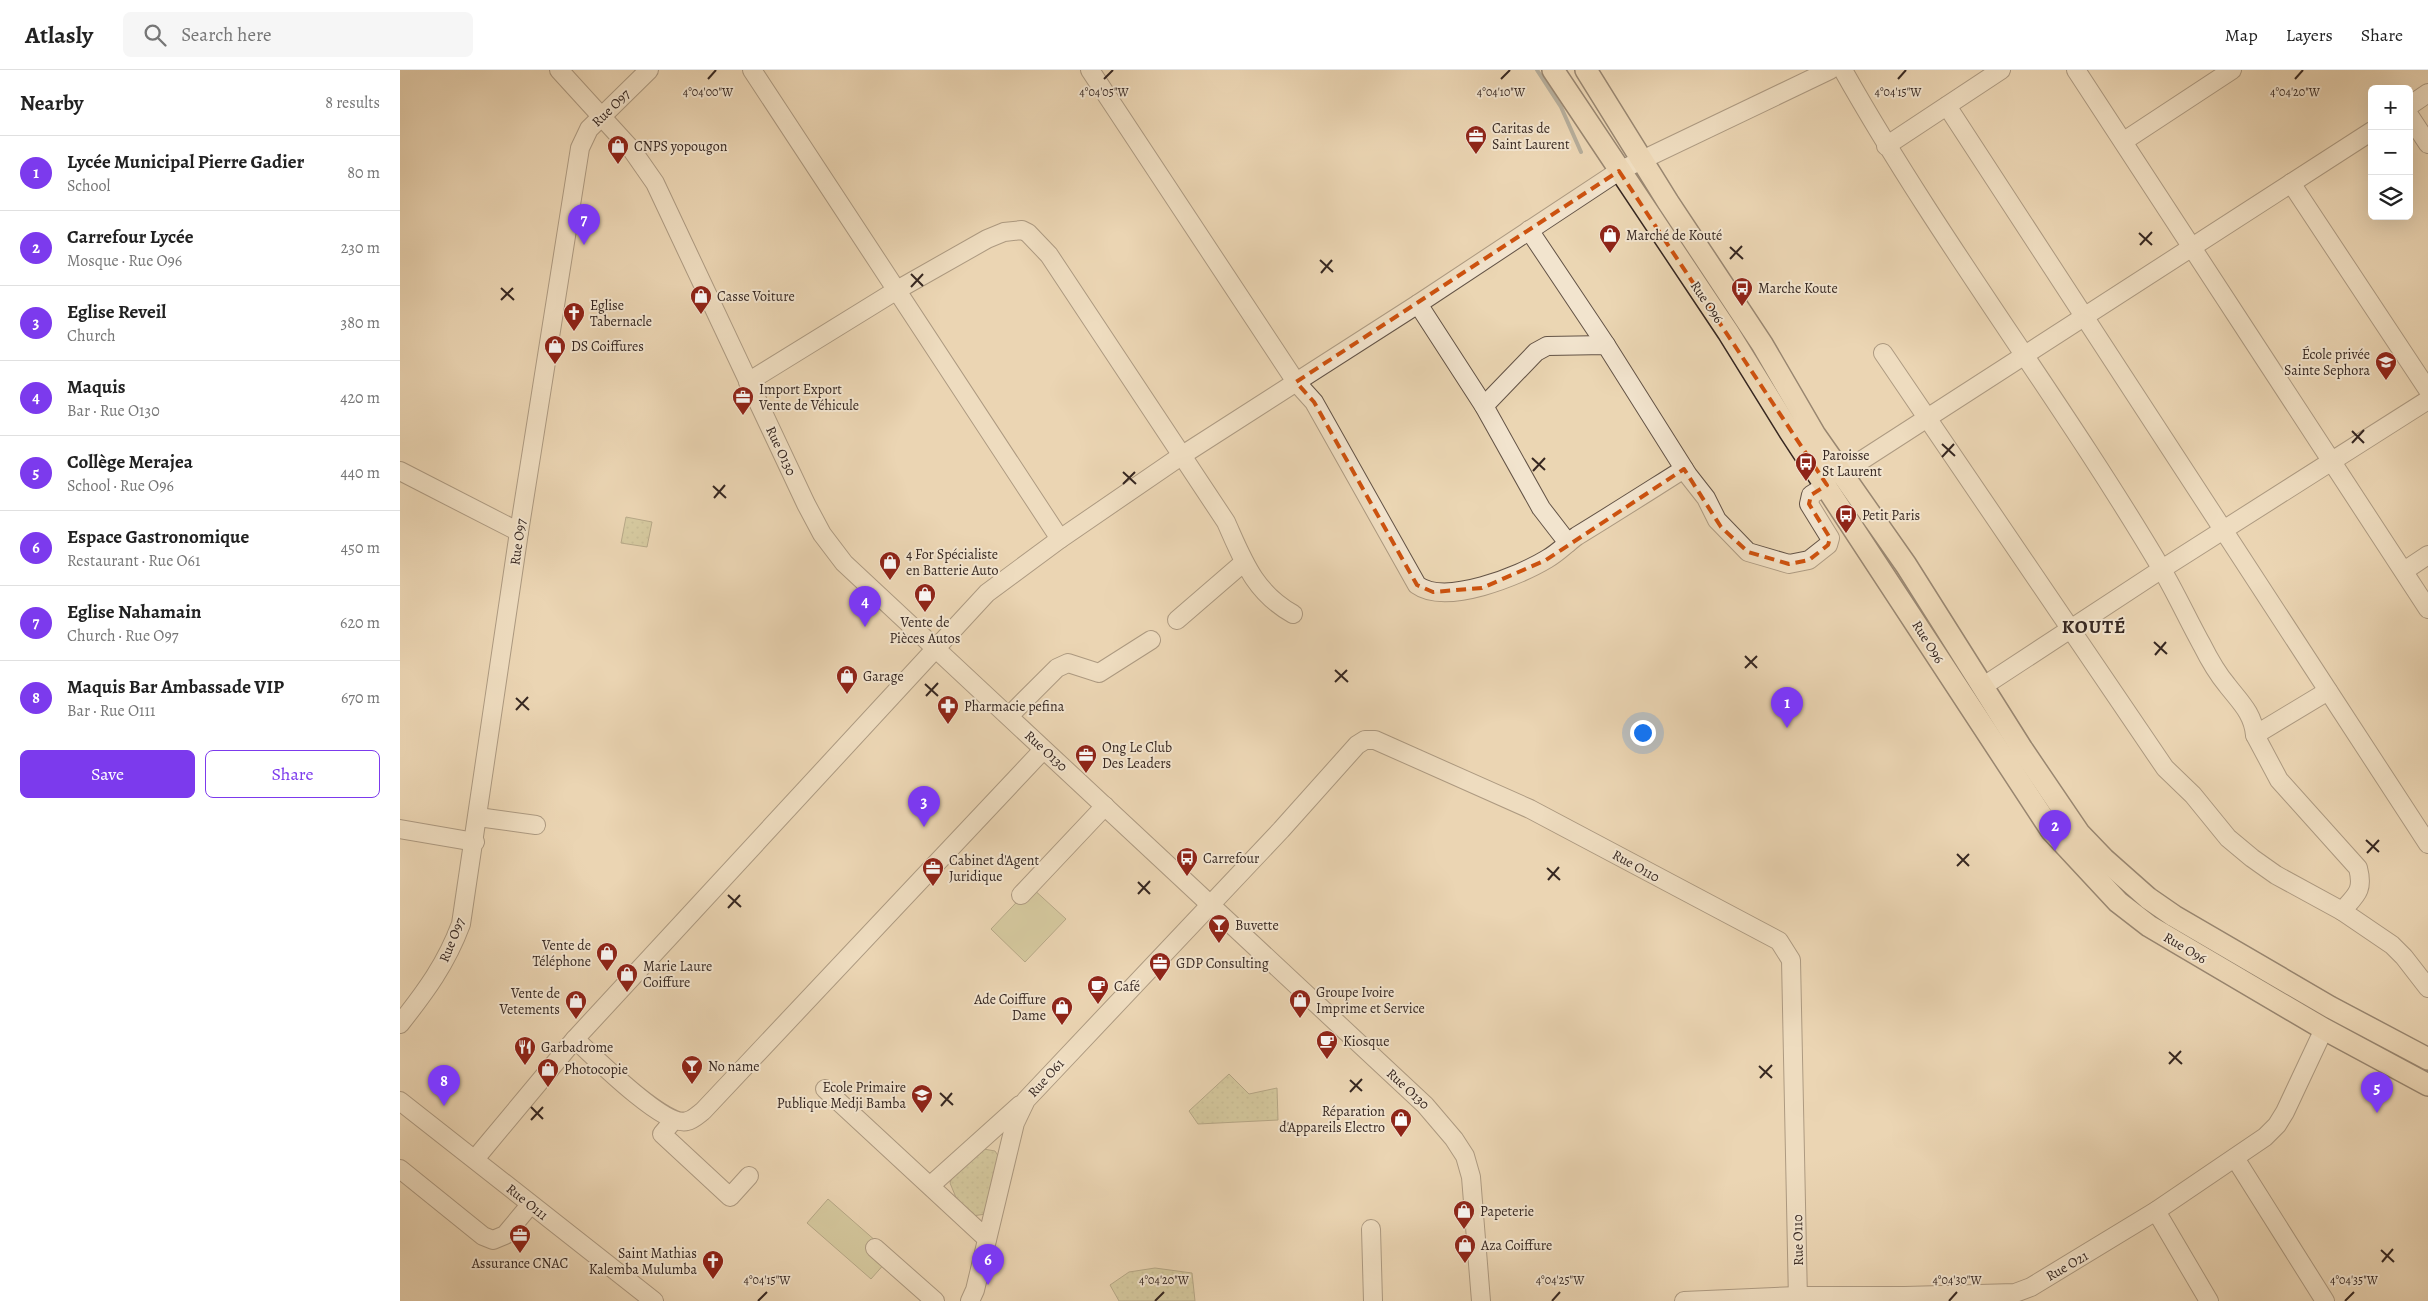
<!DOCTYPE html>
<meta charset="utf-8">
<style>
:root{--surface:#fff;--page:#f6f6f6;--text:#222;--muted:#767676;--line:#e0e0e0;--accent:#7c3aed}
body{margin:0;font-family:Alegreya,serif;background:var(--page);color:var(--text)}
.controls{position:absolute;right:15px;top:15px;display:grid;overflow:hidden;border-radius:8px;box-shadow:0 5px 20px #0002}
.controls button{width:45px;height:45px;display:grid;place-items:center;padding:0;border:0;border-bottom:1px solid var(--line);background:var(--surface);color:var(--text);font:25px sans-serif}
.you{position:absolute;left:1242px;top:662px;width:18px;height:18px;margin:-12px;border:4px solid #fff;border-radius:50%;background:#1a73e8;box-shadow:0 0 0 8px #1a73e833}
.badge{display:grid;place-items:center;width:32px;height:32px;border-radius:50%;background:var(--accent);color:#fff;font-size:16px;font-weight:700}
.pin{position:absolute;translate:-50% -41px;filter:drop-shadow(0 1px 2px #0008)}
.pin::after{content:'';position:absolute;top:26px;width:18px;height:15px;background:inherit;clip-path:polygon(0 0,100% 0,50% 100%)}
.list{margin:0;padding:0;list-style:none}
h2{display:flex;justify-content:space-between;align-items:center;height:65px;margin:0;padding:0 20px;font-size:21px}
h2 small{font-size:16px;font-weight:400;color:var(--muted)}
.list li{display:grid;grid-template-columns:32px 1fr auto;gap:15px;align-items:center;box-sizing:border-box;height:75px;padding:0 20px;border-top:1px solid var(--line)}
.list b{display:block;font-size:19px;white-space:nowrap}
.list p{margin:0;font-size:16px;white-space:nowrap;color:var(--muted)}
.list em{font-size:16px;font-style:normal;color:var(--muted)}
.actions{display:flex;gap:10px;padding:15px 20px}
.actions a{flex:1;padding:11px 0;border:1px solid var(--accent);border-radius:8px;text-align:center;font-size:18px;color:var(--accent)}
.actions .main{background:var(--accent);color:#fff}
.icon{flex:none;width:28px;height:28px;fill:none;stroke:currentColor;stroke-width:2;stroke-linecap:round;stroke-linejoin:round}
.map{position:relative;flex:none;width:2028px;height:1231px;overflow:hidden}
header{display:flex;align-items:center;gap:30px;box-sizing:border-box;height:70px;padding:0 25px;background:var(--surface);border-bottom:1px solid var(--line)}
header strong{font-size:24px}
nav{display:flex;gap:28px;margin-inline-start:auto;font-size:18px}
.search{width:350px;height:45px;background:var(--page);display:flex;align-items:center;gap:12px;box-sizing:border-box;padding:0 18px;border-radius:8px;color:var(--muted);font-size:19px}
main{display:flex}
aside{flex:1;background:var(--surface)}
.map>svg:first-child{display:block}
.grass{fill:url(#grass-dots);stroke:#797255}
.garden{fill:#bcbd89;stroke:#797255}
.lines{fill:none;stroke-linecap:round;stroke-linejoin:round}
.stream{stroke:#757d7c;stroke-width:4}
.minor-casing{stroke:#635346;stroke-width:20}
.major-casing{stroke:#362721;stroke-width:24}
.minor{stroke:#f2e4ce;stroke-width:18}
.major{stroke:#ebd6b3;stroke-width:21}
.marked{fill:none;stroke:#cd520f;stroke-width:4;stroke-dasharray:10 6;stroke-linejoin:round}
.ticks{fill:none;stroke:#362721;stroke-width:2}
.labels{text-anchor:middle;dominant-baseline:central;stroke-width:4;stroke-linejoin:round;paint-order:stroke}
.street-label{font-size:14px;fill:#362721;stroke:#f2e4ce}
.poi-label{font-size:14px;fill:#362721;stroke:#f2e4ce;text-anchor:start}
.district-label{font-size:19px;font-weight:bold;letter-spacing:1px;fill:#362721;stroke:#f2e4ce}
.ticks-label{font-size:12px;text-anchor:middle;fill:#362721;stroke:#f2e4ce;stroke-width:4;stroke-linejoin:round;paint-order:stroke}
</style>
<header>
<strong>Atlasly</strong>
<div class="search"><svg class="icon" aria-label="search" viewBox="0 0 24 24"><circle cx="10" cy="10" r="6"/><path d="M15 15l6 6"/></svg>Search here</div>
<nav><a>Map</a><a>Layers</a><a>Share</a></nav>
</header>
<main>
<aside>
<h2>Nearby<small>8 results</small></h2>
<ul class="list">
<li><span class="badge">1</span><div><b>Lycée Municipal Pierre Gadier</b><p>School</p></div><em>80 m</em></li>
<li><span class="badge">2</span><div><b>Carrefour Lycée</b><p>Mosque · Rue O96</p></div><em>230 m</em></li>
<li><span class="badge">3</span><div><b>Eglise Reveil</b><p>Church</p></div><em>380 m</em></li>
<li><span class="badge">4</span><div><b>Maquis</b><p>Bar · Rue O130</p></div><em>420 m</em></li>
<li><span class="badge">5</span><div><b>Collège Merajea</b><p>School · Rue O96</p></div><em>440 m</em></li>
<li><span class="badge">6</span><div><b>Espace Gastronomique</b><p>Restaurant · Rue O61</p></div><em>450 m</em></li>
<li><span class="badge">7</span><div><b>Eglise Nahamain</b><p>Church · Rue O97</p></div><em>620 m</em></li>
<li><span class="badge">8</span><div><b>Maquis Bar Ambassade VIP</b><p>Bar · Rue O111</p></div><em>670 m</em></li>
</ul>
<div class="actions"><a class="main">Save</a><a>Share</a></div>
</aside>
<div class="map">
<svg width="2028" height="1231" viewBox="0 0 2028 1231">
<defs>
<pattern id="grass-dots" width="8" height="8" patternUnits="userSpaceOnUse" patternTransform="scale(1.25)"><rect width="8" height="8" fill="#bcbd89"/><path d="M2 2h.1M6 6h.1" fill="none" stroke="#a2a276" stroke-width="1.8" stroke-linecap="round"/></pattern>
</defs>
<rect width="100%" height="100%" fill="#ebd6b3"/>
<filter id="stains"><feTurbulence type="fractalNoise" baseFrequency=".004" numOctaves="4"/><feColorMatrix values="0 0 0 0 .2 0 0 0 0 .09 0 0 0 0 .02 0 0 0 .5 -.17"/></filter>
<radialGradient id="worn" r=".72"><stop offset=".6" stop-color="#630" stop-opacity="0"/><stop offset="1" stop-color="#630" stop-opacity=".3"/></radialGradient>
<g class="grass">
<polygon points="226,447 252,452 247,477 221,473"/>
<polygon points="829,1004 849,1024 877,1018 878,1050 798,1054 789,1041"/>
<polygon points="578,1078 595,1081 601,1090 586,1144 572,1146 557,1130 550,1113 556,1097"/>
<polygon points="755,1198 792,1203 795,1231 719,1231 710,1215 729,1202"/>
</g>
<g class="garden">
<polygon points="631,817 666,849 625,892 591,859"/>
<polygon points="428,1129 477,1172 486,1192 471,1209 407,1153"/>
</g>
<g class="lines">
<polyline class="stream" points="1137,0 1161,37 1181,82"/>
<g class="minor-casing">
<g id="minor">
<polyline points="159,0 232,80 255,113 406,434 422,464 444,493 1025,1035 1054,1069 1065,1086 1071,1107 1081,1231"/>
<polyline points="352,0 660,469"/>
<path d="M690,0L896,312L914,332L1017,515C1046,536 1119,506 1147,489C1158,483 1167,473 1177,466C1213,444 1249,421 1284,399"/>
<path d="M1443,0C1540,172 1661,329 1761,498C1776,523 1788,550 1802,575C1809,589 1817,603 1827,615C1840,632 1853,643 1855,665"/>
<polyline points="1676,0 2028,539"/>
<polyline points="1547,36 2028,774"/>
<polyline points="2009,36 2028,23"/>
<polyline points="2009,45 2028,74"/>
<polyline points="1724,71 1832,0"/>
<polyline points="1486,76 1601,0"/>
<polyline points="1891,113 2028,320"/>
<polyline points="1129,160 1206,275"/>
<polyline points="1018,234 1084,336 1141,438 1168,473"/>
<path d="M1483,283L1765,698L1793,725L1828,768L1852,788L1876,805L1942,841C1956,825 1964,821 1958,798L1879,710L1855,665L1928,621"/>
<path d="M348,312L497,220L587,169L604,162L622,160L628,163L649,185L826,452C843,490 854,522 893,544"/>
<polyline points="1084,336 1136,282 1147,276 1206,275 1288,405 1306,428 1317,450 1348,482 1389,494 1409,490 1428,475 1430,468 1409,434 1411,425 1427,415"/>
<polyline points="0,401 119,462"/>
<polyline points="1442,403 1972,61"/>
<polyline points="2004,501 2028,485"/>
<polyline points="777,550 843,493"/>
<polyline points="1582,617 1762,499 2028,330"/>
<polyline points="609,646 657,598 668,593 699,603 751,570"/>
<polyline points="78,747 136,755"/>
<polyline points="0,759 75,772"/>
<polyline points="621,825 705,736"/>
<polyline points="1942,841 1992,875 2004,887 2028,918"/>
<path d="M0,954C26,921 46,894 61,854L119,462L180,78L189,59L249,0"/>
<path d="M175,969C193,986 265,1058 287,1051C293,1050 299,1044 303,1041L643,680"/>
<polyline points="425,1019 587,1169"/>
<polyline points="0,1031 254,1231"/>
<polyline points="273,1051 262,1064 330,1127 349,1106"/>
<polyline points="1835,1088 1925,1231"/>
<polyline points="75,1089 175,969 587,523 660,469 781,386 1018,234 1219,101 1430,0"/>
<polyline points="0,1099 83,1166 93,1170 105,1165 130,1135"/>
<polyline points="531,1115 620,1035"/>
<polyline points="1756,1141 1809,1231"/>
<polyline points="971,1159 973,1231"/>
<polyline points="475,1178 535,1231"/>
<polyline points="570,1231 575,1220 615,1053 626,1030 881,760 957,675 965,670 975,670 1130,739 1379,871 1391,890 1398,1231"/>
<polyline points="1284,1231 1398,1226 1505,1226 1615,1223 1631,1217 1756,1141 1865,1067 1877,1055 1885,1042 1924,959"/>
</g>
</g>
<g class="major-casing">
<g id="major">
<polyline points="1153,0 1328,262 1390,362 1651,760 1718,832 1749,856 1924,959 2028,1015"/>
<polyline points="1186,0 1268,132 1362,274 1415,365 1506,495 1622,679 1679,763 1704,789 1748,828 1774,846 1930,937 2028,989"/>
</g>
</g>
<use href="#minor" class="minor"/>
<use href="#major" class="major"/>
</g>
<path d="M0 0H2028V1231H0ZM1219,101L1427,415L1411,425L1409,434L1430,468L1428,475L1409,490L1389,494L1348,482L1321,457L1284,399L1146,490L1082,518L1033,522L1017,515L914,332L896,312Z" fill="#ebd6b3" fill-opacity=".55" fill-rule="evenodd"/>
<path class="marked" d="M1219,101L1427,415L1411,425L1409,434L1430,468L1428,475L1409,490L1389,494L1348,482L1321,457L1284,399L1146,490L1082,518L1033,522L1017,515L914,332L896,312Z"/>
<path class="ticks" d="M308,9L316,0M704,9L713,0M1101,9L1110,0M1498,9L1506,0M1895,9L1903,0M1739,163L1752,175M1740,175L1752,162M1330,177L1343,189M1330,189L1342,176M920,190L933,202M921,203L932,190M511,204L523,216M511,217L523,204M101,218L114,230M101,230L113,218M1952,361L1964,373M1952,373L1964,360M1542,374L1555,386M1542,387L1554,374M1132,388L1145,400M1133,401L1145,388M723,402L736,414M723,414L735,402M313,416L326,428M314,428L325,415M1754,572L1767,584M1755,585L1766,572M1345,586L1357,598M1345,598L1357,586M935,600L948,612M935,612L947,600M525,614L538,626M526,626L538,613M116,628L129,640M116,640L128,627M1966,770L1979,782M1967,783L1979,770M1557,784L1569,796M1557,796L1569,784M1147,798L1160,810M1148,810L1159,797M738,812L750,824M738,824L750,811M328,825L341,837M328,838L340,825M1769,982L1782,994M1769,994L1781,981M1359,996L1372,1008M1360,1008L1372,995M950,1010L962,1021M950,1022L962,1009M540,1023L553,1035M541,1036L552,1023M131,1037L143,1049M131,1050L143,1037M1981,1180L1994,1192M1982,1192L1993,1179M358,1231L367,1222M755,1231L764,1222M1152,1231L1160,1222M1549,1231L1557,1222M1945,1231L1954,1222"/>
<defs>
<g id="office-pin" transform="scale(1.125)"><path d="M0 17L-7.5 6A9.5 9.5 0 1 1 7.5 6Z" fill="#8f2418" stroke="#f2e4ce"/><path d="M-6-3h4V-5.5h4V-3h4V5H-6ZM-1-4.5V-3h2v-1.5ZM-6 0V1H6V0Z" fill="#fff"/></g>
<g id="shop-pin" transform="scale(1.125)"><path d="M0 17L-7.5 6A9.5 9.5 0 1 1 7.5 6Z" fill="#8f2418" stroke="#f2e4ce"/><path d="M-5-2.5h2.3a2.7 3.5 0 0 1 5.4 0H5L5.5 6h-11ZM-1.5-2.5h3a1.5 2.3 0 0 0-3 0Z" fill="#fff"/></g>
<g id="bus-pin" transform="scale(1.125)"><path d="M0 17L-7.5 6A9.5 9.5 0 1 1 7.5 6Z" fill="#8f2418" stroke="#f2e4ce"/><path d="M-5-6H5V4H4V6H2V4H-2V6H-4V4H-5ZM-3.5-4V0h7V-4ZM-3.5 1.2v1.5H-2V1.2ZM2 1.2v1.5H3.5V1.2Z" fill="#fff"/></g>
<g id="church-pin" transform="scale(1.125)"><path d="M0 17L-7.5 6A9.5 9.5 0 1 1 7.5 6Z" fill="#8f2418" stroke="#f2e4ce"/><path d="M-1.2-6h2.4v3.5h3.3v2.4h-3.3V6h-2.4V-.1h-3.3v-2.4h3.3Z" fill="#fff"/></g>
<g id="school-pin" transform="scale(1.125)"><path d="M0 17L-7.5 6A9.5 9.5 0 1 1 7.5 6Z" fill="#8f2418" stroke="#f2e4ce"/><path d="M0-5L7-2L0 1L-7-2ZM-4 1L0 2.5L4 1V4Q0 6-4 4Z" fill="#fff"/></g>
<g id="pharmacy-pin" transform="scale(1.125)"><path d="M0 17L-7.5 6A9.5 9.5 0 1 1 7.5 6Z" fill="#8f2418" stroke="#f2e4ce"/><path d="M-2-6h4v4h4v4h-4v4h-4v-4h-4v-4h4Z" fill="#fff"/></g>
<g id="bar-pin" transform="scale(1.125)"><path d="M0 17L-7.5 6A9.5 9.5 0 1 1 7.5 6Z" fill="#8f2418" stroke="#f2e4ce"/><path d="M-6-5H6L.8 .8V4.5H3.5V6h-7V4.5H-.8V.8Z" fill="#fff"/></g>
<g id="cafe-pin" transform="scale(1.125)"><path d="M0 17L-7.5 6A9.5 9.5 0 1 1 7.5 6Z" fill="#8f2418" stroke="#f2e4ce"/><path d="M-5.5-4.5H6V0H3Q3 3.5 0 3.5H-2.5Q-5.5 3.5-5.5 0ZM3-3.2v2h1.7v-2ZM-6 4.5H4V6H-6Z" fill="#fff"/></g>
<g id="restaurant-pin" transform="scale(1.125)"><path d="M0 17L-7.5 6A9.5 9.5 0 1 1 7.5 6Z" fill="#8f2418" stroke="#f2e4ce"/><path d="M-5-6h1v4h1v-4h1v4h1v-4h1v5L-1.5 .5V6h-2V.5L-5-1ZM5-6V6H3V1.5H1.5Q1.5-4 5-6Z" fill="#fff"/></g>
</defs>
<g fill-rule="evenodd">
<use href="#office-pin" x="1076" y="66"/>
<use href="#shop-pin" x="218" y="76"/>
<use href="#shop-pin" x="1210" y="165"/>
<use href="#bus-pin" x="1342" y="218"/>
<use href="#shop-pin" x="301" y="226"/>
<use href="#church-pin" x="174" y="243"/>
<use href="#shop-pin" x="155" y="276"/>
<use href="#school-pin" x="1986" y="292"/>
<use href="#office-pin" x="343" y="327"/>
<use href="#bus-pin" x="1406" y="393"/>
<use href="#bus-pin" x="1446" y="445"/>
<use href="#shop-pin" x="490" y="492"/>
<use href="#shop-pin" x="525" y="524"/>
<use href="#shop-pin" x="447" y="606"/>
<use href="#pharmacy-pin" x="548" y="636"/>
<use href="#office-pin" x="686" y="685"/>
<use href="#bus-pin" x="787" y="788"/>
<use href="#office-pin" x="533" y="798"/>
<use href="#bar-pin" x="819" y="855"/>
<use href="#shop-pin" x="207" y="883"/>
<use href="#office-pin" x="760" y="893"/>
<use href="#shop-pin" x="227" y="904"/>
<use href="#cafe-pin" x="698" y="916"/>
<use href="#shop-pin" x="900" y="930"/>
<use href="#shop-pin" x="176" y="931"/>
<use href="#shop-pin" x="662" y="937"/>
<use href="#cafe-pin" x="927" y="971"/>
<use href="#restaurant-pin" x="125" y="977"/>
<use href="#bar-pin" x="292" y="996"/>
<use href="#shop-pin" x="148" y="999"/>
<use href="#school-pin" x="522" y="1025"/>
<use href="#shop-pin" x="1001" y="1049"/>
<use href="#shop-pin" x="1064" y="1141"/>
<use href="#office-pin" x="120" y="1165"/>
<use href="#shop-pin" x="1065" y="1175"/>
<use href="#church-pin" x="313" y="1191"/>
</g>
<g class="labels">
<g class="street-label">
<text transform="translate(211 38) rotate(-44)">Rue O97</text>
<text transform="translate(1307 232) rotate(56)">Rue O96</text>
<text transform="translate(381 381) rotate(65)">Rue O130</text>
<text transform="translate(118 472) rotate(-82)">Rue O97</text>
<text transform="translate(1528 572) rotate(58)">Rue O96</text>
<text transform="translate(646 681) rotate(43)">Rue O130</text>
<text transform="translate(1236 796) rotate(29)">Rue O110</text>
<text transform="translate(52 870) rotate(-68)">Rue O97</text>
<text transform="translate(1785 878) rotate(31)">Rue O96</text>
<text transform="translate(646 1008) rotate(-48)">Rue O61</text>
<text transform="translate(1008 1019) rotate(43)">Rue O130</text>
<text transform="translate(127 1132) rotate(39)">Rue O111</text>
<text transform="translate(1398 1170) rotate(-91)">Rue O110</text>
<text transform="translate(1667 1196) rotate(-30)">Rue O21</text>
</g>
<g class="poi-label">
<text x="1092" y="58">Caritas de<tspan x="1092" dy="16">Saint Laurent</tspan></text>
<text x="234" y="76">CNPS yopougon</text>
<text x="1226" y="165">Marché de Kouté</text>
<text x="1358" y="218">Marche Koute</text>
<text x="317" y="226">Casse Voiture</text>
<text x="190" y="235">Eglise<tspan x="190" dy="16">Tabernacle</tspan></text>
<text x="171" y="276">DS Coiffures</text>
<text x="1970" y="284" text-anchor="end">École privée<tspan x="1970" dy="16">Sainte Sephora</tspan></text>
<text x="359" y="319">Import Export<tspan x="359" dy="16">Vente de Véhicule</tspan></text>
<text x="1422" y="385">Paroisse<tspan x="1422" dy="16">St Laurent</tspan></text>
<text x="1462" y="445">Petit Paris</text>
<text x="506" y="484">4 For Spécialiste<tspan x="506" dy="16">en Batterie Auto</tspan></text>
<text x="525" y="552" text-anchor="middle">Vente de<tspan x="525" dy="16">Pièces Autos</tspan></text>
<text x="463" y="606">Garage</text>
<text x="564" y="636">Pharmacie pefina</text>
<text x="702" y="677">Ong Le Club<tspan x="702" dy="16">Des Leaders</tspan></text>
<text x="803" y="788">Carrefour</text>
<text x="549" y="790">Cabinet d'Agent<tspan x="549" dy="16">Juridique</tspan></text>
<text x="835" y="855">Buvette</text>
<text x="191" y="875" text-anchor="end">Vente de<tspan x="191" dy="16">Téléphone</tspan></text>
<text x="776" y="893">GDP Consulting</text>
<text x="243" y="896">Marie Laure<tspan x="243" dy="16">Coiffure</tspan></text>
<text x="714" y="916">Café</text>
<text x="916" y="922">Groupe Ivoire<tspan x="916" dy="16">Imprime et Service</tspan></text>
<text x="160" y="923" text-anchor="end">Vente de<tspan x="160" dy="16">Vetements</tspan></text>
<text x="646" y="929" text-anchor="end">Ade Coiffure<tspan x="646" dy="16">Dame</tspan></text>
<text x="943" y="971">Kiosque</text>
<text x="141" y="977">Garbadrome</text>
<text x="308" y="996">No name</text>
<text x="164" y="999">Photocopie</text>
<text x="506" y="1017" text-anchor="end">Ecole Primaire<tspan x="506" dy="16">Publique Medji Bamba</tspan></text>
<text x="985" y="1041" text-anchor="end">Réparation<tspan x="985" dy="16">d'Appareils Electro</tspan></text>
<text x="1080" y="1141">Papeterie</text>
<text x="1081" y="1175">Aza Coiffure</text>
<text x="297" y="1183" text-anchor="end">Saint Mathias<tspan x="297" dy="16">Kalemba Mulumba</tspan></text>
<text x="120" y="1193" text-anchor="middle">Assurance CNAC</text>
</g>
<g class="district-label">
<text x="1694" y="557">KOUTÉ</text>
</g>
</g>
<g class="ticks-label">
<text x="704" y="26">4°04'05"W</text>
<text x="1101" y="26">4°04'10"W</text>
<text x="308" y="26">4°04'00"W</text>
<text x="1498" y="26">4°04'15"W</text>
<text x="1895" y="26">4°04'20"W</text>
<text x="367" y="1214">4°04'15"W</text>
<text x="764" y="1214">4°04'20"W</text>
<text x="1160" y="1214">4°04'25"W</text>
<text x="1557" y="1214">4°04'30"W</text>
<text x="1954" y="1214">4°04'35"W</text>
</g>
<rect width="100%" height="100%" filter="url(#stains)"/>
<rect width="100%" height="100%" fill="url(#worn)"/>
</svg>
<div class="controls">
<button>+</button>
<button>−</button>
<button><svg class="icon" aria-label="layers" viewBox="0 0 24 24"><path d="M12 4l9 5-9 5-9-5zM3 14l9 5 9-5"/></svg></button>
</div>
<div class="you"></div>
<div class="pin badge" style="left:1387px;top:658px">1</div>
<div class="pin badge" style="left:1655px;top:781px">2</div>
<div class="pin badge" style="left:524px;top:757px">3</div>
<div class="pin badge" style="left:465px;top:557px">4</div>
<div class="pin badge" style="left:1977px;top:1043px">5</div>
<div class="pin badge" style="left:588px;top:1215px">6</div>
<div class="pin badge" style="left:184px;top:175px">7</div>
<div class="pin badge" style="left:44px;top:1036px">8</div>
</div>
</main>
